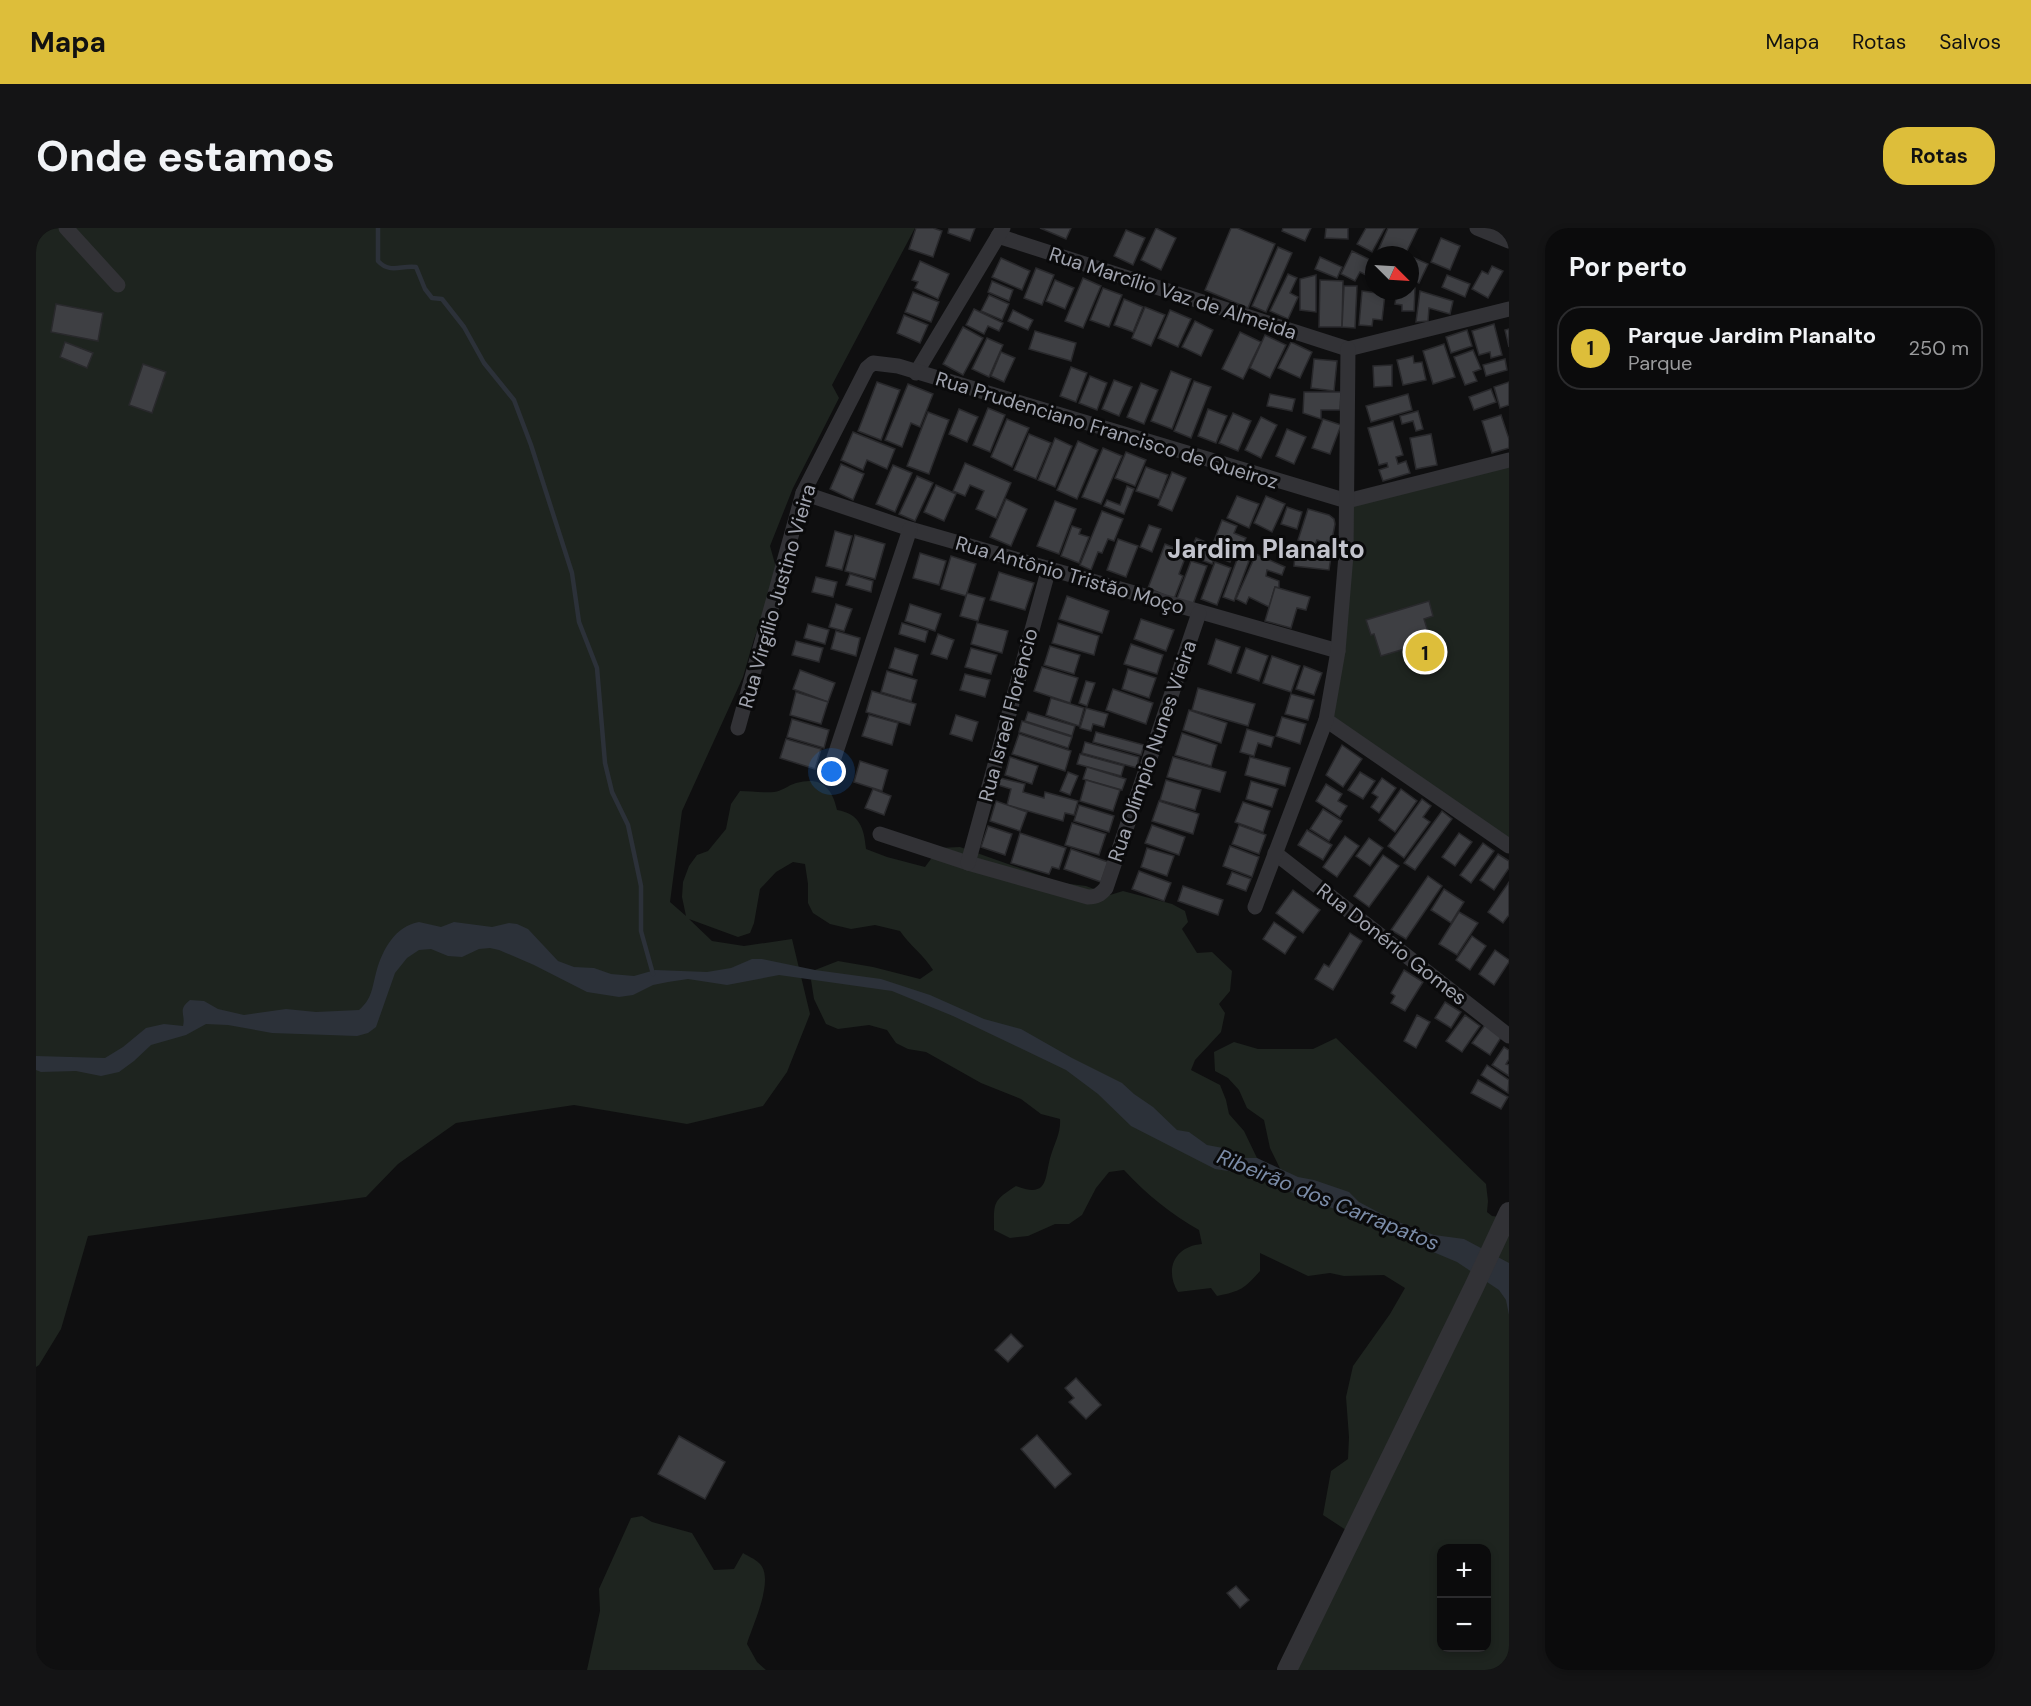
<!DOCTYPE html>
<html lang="pt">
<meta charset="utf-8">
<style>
:root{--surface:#0b0b0c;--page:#141415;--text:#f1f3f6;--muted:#9a9b9d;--line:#2b2b2d;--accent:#ddbe3a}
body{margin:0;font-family:"DM Sans",sans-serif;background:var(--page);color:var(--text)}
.controls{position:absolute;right:18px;bottom:18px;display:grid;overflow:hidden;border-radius:12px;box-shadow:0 3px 9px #0003}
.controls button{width:54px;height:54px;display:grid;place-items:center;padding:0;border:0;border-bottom:2px solid var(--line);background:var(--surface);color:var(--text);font:30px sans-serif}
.compass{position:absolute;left:1329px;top:18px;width:54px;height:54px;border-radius:50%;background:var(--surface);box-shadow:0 3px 9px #0003;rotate:114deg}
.you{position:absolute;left:796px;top:544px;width:21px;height:21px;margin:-15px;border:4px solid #fff;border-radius:50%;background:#1a73e8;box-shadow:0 0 0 9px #1a73e833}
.badge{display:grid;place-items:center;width:39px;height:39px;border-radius:50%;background:var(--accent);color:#111;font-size:20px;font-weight:700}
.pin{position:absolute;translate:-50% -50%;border:3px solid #fff;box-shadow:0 2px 6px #0006}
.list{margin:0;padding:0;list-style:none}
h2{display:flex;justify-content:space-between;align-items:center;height:78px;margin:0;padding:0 24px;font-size:26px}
h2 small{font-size:20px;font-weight:400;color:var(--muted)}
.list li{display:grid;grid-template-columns:39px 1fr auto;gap:18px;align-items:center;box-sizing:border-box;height:84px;margin:0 12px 12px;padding:0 12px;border:2px solid var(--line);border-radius:24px}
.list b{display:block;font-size:22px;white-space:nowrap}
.list p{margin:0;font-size:20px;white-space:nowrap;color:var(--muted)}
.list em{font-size:20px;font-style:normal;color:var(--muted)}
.map{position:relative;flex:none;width:1473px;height:1442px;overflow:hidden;border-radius:24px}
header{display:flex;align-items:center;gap:36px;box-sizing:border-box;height:84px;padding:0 30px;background:var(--accent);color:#111}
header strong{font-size:28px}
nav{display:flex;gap:33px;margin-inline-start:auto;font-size:21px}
.intro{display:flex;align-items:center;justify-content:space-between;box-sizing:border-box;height:144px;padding:0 36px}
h1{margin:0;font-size:42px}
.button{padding:15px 27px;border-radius:24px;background:var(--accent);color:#111;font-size:21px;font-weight:700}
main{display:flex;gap:36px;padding:0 36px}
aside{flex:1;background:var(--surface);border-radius:24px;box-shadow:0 3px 9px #0003}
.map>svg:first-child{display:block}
.green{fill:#1e241f;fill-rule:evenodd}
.water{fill:#2c3139}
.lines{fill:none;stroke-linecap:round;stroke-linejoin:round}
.stream{stroke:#2c3139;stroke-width:4.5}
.building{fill:#3e3f43;stroke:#29292c;stroke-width:1.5}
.minor{stroke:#323236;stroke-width:15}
.tertiary{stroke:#323236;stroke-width:20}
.labels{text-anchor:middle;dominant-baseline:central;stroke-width:6;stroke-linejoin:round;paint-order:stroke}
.street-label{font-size:20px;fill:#a1a4af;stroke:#0a0a0b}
.water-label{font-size:21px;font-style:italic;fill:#7b8ca8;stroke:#0a0a0b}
.district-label{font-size:26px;font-weight:bold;fill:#c2c3cc;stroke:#0a0a0b}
</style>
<header>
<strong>Mapa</strong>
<nav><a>Mapa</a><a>Rotas</a><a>Salvos</a></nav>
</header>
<div class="intro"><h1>Onde estamos</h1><a class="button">Rotas</a></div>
<main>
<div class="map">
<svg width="1473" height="1442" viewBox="0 0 1473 1442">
<rect width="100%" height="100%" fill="#0f0f10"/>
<g class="green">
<path d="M0,0H879L796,157L803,170L757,260L734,318L739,336V355L718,411L707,449L646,583L634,674L650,688L646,669L647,654L653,638L661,627L672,623L690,601L695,576L704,563C715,563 727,565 738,564C746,563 753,557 760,555C785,548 796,559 801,582C824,586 828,600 830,621L851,629L889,639L903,620L924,619L1026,655L1050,658L1074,667L1087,663L1136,676L1149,683L1152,694L1146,701L1161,725L1176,724L1196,743L1194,763L1183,776L1189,785L1185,804L1159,832L1155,842L1184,857L1190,872L1193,886L1208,903L1221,930L1255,963L1234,920L1228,892L1211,880L1203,862L1192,850L1179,843L1178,824L1198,814L1222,821H1277L1300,810L1450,956L1452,973L1451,984L1456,988L1473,990V1442H1259L1313,1304L1287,1287L1295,1243L1312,1231L1313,1209L1310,1169L1317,1138L1354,1086L1369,1060L1348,1047L1308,1048L1294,1045L1272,1048L1224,1025V1043C1208,1061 1205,1063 1181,1068L1175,1060L1142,1064C1128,1041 1139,1018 1166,1016L1163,1002C1136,987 1109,965 1088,942L1073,944L1060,960L1046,987L1033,996H1019L992,1008L974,1010L958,1002C958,975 956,973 980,958C1014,971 1008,949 1015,927C1019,914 1025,904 1024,891L1005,886L985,871L945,855L890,824L872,821L860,815L851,802L833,797L802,801L790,796L778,771L775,752L779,742L802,733L837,739L884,751L897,742C888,727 874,718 864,703L839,697L815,701L794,696L777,685L772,675V656L769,636L757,634L740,644L724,661L718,695L714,705L702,709L653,691L676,713L708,718L756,711L774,786L751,844L727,878L651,896L538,877L420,895L362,936L330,969L52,1008L25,1101L3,1137L0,1139ZM1406,1320H1450V1420H1406Z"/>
<polygon points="1473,236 1473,612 1296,491 1314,276"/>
<path d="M606,1288L616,1294L656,1305L678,1342L698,1341L707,1325C712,1328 719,1331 723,1335C740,1350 716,1398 711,1416L721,1434L730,1442H551L564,1383L563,1361L595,1290Z"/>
</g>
<path class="water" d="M383,694L405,699L418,694L456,699L473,695L481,696L492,701L522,733L538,739L558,740L575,746L598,748L619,742L671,744L695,740L716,731H726L779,742L845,751L894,767L948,791L985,801L1036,830L1086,855L1098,866L1117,879L1141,902L1153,904L1171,917L1187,920L1209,930H1221L1262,949L1278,952L1313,964L1323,974L1357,992L1398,1007L1428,1011L1473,1035V1087L1470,1072L1463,1062L1421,1034L1364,1010L1317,987L1278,974L1212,946L1179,941L1095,898L1062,866L1030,842L917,788L856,763L743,747L691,757L652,751L632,754L617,757L597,767L583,769L551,764L498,737L463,722L454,720L443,721L426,729L412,728L395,721L383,722L371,730L359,745L340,799L332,805L321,808L236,805L192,797L170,796L150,807L115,817L98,833L83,844L65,848L40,843L5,844L0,842V828L69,830L87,819L110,800L128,796L147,798C150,786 141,782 154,772L168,773L182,781L208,787L250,781L280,784L323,782C336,771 336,760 340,745C346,722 359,698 383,694Z"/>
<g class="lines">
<path class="stream" d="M342,0V33C354,46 365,37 380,39L389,61L396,70L406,71L428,99L448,135L478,172L495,217L536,345L543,394L561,440L569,535L576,564L592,597L605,658V703L617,746"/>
</g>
<g class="building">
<polygon points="880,0 897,0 906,3 897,29 873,21"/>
<polygon points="913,0 939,0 934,13 912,5"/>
<polygon points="1004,0 1035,0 1030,11"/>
<polygon points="1120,0 1140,10 1125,42 1105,32"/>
<polygon points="1195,0 1201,0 1239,16 1212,80 1169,62"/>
<polygon points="1247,0 1275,0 1269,13 1246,3"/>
<polygon points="1290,0 1312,0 1312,11 1289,10"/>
<polygon points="1330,0 1349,0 1336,24 1321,16"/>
<polygon points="1352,0 1382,0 1369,27 1340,27"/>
<polygon points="1090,2 1109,10 1097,37 1078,28"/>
<polygon points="1405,10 1424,18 1414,42 1395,34"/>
<polygon points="1242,19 1256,25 1230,84 1216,78"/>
<polygon points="1316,23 1337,33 1330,47 1324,44 1319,53 1305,46"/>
<polygon points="1374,28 1392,36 1383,55 1374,51"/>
<polygon points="1284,29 1306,39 1301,50 1279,41"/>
<polygon points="965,30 994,43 986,62 956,49"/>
<polygon points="884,33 913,46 902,71 879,60 882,54 876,52"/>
<polygon points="1456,38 1467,43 1452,70 1436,61 1446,43 1452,46"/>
<polygon points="1000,40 1018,47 1006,77 988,70"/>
<polygon points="1252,46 1261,50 1254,65 1262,69 1252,91 1234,83"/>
<polygon points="1280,47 1280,84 1264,82 1264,51"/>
<polygon points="1411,47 1434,56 1429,69 1406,59"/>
<polygon points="1047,50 1065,58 1047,100 1029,93"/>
<polygon points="1019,52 1038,60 1029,81 1010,73"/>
<polygon points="1284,52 1307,53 1306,99 1283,99"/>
<polygon points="956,53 977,62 973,73 952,64"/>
<polygon points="1308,58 1321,58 1319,100 1306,99"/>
<polygon points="1374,59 1379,60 1378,83 1366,83 1366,77 1359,76 1361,63 1374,63"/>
<polygon points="1067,60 1086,67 1073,99 1054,92"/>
<polygon points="1326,63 1349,66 1346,92 1337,91 1336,98 1323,97"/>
<polygon points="1384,63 1417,73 1414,86 1393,80 1392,93 1380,94"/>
<polygon points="877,64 903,74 895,94 869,84"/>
<polygon points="953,67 973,76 966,92 945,83"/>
<polygon points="1088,71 1107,79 1097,104 1078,97"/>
<polygon points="20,76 67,85 62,113 15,104"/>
<polygon points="1109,79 1129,87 1115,118 1096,110"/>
<polygon points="938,81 967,95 963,103 952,98 948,106 930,97"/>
<polygon points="977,82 997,92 992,102 972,93"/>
<polygon points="1134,82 1155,91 1142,119 1122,110"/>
<polygon points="868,87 892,97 884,115 861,105"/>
<polygon points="1159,93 1177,102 1165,128 1146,119"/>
<polygon points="1458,96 1466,127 1455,130 1454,124 1443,127 1436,103"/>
<polygon points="927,99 947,110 927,147 907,136"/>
<polygon points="1473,101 1473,119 1469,102"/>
<polygon points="1431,102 1436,118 1415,125 1410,109"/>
<polygon points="999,103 1040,115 1035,133 993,121"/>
<polygon points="1204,104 1225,114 1207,151 1186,141"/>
<polygon points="1229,107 1250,117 1234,150 1214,140"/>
<polygon points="951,110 967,117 953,149 936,141"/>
<polygon points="29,114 57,125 51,140 24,129"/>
<polygon points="1255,114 1276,124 1264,150 1242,140"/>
<polygon points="1408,116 1419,149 1397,156 1387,123"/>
<polygon points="1437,122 1445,141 1437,144 1441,153 1429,157 1418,129"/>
<polygon points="965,124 979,130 968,154 955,148"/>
<polygon points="1377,128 1378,135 1386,134 1390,152 1367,157 1361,132"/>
<polygon points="1278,131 1301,133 1298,163 1275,160"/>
<polygon points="1469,131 1471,142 1450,148 1447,137"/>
<polygon points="107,136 130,144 116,185 93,177"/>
<polygon points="1356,137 1356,158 1338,159 1337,138"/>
<polygon points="1035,139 1051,145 1040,174 1024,168"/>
<polygon points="1135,143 1155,151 1136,201 1115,193"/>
<polygon points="1054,148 1071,155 1061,182 1043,175"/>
<polygon points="1078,152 1096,159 1083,188 1066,181"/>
<polygon points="1158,153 1175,159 1155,210 1138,203"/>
<polygon points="841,154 864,162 845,212 822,203"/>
<polygon points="1473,154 1473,177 1464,180 1458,159"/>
<polygon points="1105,155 1122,162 1108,196 1091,189"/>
<polygon points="872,156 897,166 884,199 875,195 866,219 849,212"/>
<polygon points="1455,161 1460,174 1438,182 1433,169"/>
<polygon points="1268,164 1305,164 1304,182 1285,182 1285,191 1267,185"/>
<polygon points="1234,166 1259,171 1256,183 1231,178"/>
<polygon points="1372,166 1376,182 1335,194 1330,178"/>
<polygon points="952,180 969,187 954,224 937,217"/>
<polygon points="923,181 942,189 931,214 913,206"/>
<polygon points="1172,181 1191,188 1180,215 1162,208"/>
<polygon points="1382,183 1387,201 1380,203 1377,193 1366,196 1364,188"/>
<polygon points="892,184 913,192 893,246 871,238"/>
<polygon points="1197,185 1215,193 1202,223 1183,215"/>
<polygon points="1465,187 1473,211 1473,220 1456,225 1446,193"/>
<polygon points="1225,189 1241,197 1225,230 1209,222"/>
<polygon points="971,191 993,200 976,239 955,229"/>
<polygon points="1287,191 1305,197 1294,226 1276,220"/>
<polygon points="1357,193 1367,227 1360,229 1362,236 1370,233 1374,245 1347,253 1343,242 1352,239 1351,235 1343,237 1332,200"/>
<polygon points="1251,201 1270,209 1258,236 1240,228"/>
<polygon points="817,204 859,221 851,241 831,232 827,242 805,232"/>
<polygon points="993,206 1015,215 1000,251 978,242"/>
<polygon points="1395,206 1401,237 1380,241 1374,210"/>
<polygon points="1019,210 1036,218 1019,259 1002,252"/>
<polygon points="1042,213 1062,222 1041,271 1021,262"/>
<polygon points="1067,220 1086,228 1065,276 1046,269"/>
<polygon points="1090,224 1110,232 1099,258 1079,250"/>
<polygon points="929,235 975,255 960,290 940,281 948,263 934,257 929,268 917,263"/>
<polygon points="805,236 828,246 817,272 794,261"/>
<polygon points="857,237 876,245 859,284 840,276"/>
<polygon points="1110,239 1132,247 1123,271 1100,263"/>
<polygon points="1136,244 1150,250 1136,283 1122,277"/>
<polygon points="881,248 897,255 879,293 863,286"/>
<polygon points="900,257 920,266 908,293 888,284"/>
<polygon points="1091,258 1098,261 1088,286 1068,278 1071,272 1084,277"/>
<polygon points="1201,268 1223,276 1213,300 1191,290"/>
<polygon points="1230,268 1249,276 1236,304 1218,295"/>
<polygon points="970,271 991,281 975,318 954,309"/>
<polygon points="1019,273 1040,281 1023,326 1001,318"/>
<polygon points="1251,279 1266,284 1261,301 1245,296"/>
<polygon points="1272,281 1293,287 1298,291 1299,296 1295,317 1281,312 1279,317 1262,312"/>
<polygon points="1066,283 1087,291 1078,313 1072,311 1066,325 1062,324 1055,342 1044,337"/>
<polygon points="1186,292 1201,298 1198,305 1210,310 1205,321 1200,319 1194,334 1173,326"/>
<polygon points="1113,297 1125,301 1116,324 1104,319"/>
<polygon points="1036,298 1045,301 1043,306 1053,309 1043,335 1025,328"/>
<polygon points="799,303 816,308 806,342 790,338"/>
<polygon points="819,307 849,316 839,351 809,343"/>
<polygon points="1160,310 1177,317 1173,326 1179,328 1176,336 1152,327"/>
<polygon points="1082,311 1102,318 1090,349 1071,342"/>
<polygon points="1129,316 1151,325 1143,346 1147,348 1138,371 1112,360"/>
<polygon points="1260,318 1296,322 1293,342 1258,338"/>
<polygon points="884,325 910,333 903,357 877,350"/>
<polygon points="1220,326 1249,339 1246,347 1231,342 1230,348 1243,353 1243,360 1239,359 1233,379 1213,369 1210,376 1200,371"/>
<polygon points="915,328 940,336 930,368 905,361"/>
<polygon points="1202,329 1213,333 1198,373 1187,369"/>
<polygon points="1155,333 1171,338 1156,379 1140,373"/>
<polygon points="1179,334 1195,340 1181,377 1165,371"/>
<polygon points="963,344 998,355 989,382 954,372"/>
<polygon points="814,346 837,353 835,364 810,357"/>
<polygon points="780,349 801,354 797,369 776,364"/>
<polygon points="1239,359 1274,369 1270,382 1261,380 1255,400 1229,393"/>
<polygon points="931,365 949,370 942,393 924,388"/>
<polygon points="1031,368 1073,383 1066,405 1023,391"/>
<polygon points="1393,373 1397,388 1388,391 1395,413 1345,428 1338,406 1335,407 1330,392"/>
<polygon points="800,376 816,381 808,403 793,399"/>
<polygon points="874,376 905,386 899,403 869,393"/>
<polygon points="1105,391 1138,402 1130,423 1098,411"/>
<polygon points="866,395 892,403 889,414 863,406"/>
<polygon points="941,395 972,403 966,425 935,416"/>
<polygon points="1022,395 1063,408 1058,427 1016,415"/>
<polygon points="772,396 793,402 789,416 768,410"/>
<polygon points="800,403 824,410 820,428 795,421"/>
<polygon points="902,406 918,412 911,431 895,426"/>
<polygon points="1180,411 1204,419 1195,445 1172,436"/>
<polygon points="760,413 787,420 783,434 756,427"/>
<polygon points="1095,416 1127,427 1121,446 1088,436"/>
<polygon points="1014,418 1044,427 1038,446 1008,437"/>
<polygon points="859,420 882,427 876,447 853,440"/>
<polygon points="935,420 961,427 955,446 929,439"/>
<polygon points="1210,420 1232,428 1223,453 1201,445"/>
<polygon points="1236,428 1264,438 1255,464 1227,455"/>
<polygon points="1268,438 1286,445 1278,467 1260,461"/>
<polygon points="1006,439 1042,450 1034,475 998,463"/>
<polygon points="1092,441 1120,450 1113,470 1086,461"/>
<polygon points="764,442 799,455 792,474 757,461"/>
<polygon points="851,443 881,452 875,473 845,464"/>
<polygon points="929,446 954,452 949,469 924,462"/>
<polygon points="1050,453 1059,455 1051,478 1043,475"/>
<polygon points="1162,460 1219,476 1212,498 1156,482"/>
<polygon points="1077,461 1117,475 1110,496 1070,482"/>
<polygon points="836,463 880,476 874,497 830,484"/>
<polygon points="760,464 792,474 785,496 754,487"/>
<polygon points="1255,466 1278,472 1272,492 1249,486"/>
<polygon points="1015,470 1048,480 1043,498 1010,487"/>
<polygon points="1050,480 1072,486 1068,499 1057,496 1055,503 1044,500"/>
<polygon points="1153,482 1191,495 1185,515 1147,502"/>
<polygon points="992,484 1039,498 1036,508 989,493"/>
<polygon points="833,487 862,495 856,517 826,508"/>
<polygon points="920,487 942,494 936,513 914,506"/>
<polygon points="1246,489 1270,496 1264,516 1240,508"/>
<polygon points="756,491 793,502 788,520 751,509"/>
<polygon points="986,493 1036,509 1032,520 983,504"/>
<polygon points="1211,501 1238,509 1235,519 1222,515 1218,528 1204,524"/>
<polygon points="1060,504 1108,517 1105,527 1057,514"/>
<polygon points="1146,505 1181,517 1175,538 1139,527"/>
<polygon points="983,506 1035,523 1029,543 976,526"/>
<polygon points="750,511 785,521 779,541 744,530"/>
<polygon points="1049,514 1103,529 1101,540 1046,525"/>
<polygon points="1306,517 1326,531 1307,559 1290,547"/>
<polygon points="1044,526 1088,538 1085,548 1041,536"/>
<polygon points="974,529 1002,538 996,556 969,547"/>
<polygon points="1137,529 1190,544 1184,564 1131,549"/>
<polygon points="1214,529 1254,540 1249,558 1209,547"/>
<polygon points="824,533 852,542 846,563 818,554"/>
<polygon points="1051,539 1090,551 1086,562 1047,551"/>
<polygon points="1032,544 1042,548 1034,567 1024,563"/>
<polygon points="1324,544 1339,553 1327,571 1312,562"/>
<polygon points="964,550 989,556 987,564 1008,570 1009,564 1042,573 1038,587 1029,585 1027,593 971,577 975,561 962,557"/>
<polygon points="1346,550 1360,560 1343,585 1335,579 1342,569 1336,565"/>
<polygon points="1050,552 1084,562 1077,583 1044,573"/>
<polygon points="1130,552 1165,562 1159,582 1124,572"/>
<polygon points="1215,553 1242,561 1236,579 1210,571"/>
<polygon points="1290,556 1306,566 1302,573 1311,578 1304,589 1280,573"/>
<polygon points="837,561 855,568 848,587 829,580"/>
<polygon points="1365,561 1381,573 1359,604 1343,592"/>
<polygon points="1386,571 1395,578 1387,589 1394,594 1368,630 1352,618"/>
<polygon points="960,573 991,584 984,603 954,593"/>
<polygon points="1123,573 1163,586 1157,606 1116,593"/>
<polygon points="1207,574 1234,583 1227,604 1199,594"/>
<polygon points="1043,577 1078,588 1073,604 1038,593"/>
<polygon points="1287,581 1306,593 1293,613 1274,601"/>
<polygon points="1406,583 1416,591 1379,642 1368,635"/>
<polygon points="1036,595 1070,606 1063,627 1029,617"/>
<polygon points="1116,597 1149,609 1143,627 1109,615"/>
<polygon points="1203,597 1230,607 1223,626 1196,616"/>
<polygon points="952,598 976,606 969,627 945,619"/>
<polygon points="1271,602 1296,617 1287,632 1262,617"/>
<polygon points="984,605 1030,620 1023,641 1016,639 1013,646 975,635"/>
<polygon points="1423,605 1436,614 1419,638 1406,629"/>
<polygon points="1309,608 1323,618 1301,649 1287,639"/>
<polygon points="1333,610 1347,620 1334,638 1320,628"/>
<polygon points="1447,615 1458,623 1435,655 1424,647"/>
<polygon points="1194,618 1223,629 1216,649 1187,638"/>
<polygon points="1111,620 1138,628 1131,648 1105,639"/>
<polygon points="1035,621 1072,634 1065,654 1028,641"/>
<polygon points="1462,626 1473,633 1473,640 1458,662 1444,652"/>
<polygon points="1347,627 1363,638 1333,679 1318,668"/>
<polygon points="1103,643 1135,655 1128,673 1096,661"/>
<polygon points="1196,644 1215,651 1210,663 1191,656"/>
<polygon points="1392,648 1406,658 1370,711 1355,702"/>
<polygon points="1473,654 1473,687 1467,695 1452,684"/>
<polygon points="1147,658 1187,672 1182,687 1142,673"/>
<polygon points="1408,661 1428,674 1415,695 1395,682"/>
<polygon points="1257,662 1284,682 1267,705 1240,685"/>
<polygon points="1423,684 1442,695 1421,727 1403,716"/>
<polygon points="1238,694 1260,709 1249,726 1227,711"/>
<polygon points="1314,705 1326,713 1297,762 1279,751 1288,736 1293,739"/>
<polygon points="1436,708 1450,718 1434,742 1420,732"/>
<polygon points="1459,722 1473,732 1473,734 1458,757 1443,746"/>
<polygon points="1368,742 1387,754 1369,783 1355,775 1359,768 1355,765"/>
<polygon points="1409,774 1425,784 1415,800 1399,790"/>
<polygon points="1381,787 1394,794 1380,820 1368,813"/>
<polygon points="1429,787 1444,798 1426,824 1410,813"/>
<polygon points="1449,797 1466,808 1454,827 1436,815"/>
<polygon points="1468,819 1473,822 1473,831 1470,836 1473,837 1473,848 1456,837"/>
<polygon points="1451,837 1473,852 1472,865 1445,847"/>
<polygon points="1442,852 1472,869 1465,881 1435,865"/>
<polygon points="975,1106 987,1118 972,1134 959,1122"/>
<polygon points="1040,1150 1065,1177 1050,1191 1033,1174 1038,1170 1029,1160"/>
<polygon points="1001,1207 1035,1246 1019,1260 985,1221"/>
<polygon points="643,1208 689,1234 669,1271 622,1246"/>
<polygon points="1200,1358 1213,1372 1204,1380 1191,1365"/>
</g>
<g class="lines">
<g class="minor">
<polyline points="30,0 82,57"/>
<polyline points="1441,0 1473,13"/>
<polyline points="962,8 1312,121"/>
<polyline points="1312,121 1473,81"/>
<polyline points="880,145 967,0"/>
<polyline points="767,265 874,301 1302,423"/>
<polyline points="1290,492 1473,618"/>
<polyline points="702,500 767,265 831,140 837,135 862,138 1311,273 1473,232"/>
<polyline points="795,539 874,301"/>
<path d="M844,606L932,635L1052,669C1060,669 1064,667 1070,660L1163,385"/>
<polyline points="1239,625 1473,808"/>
<polyline points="932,635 1013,340"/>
<polyline points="1219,679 1290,492 1302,423 1310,327 1312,121"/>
</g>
<polyline class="tertiary" points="1251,1442 1438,1059 1473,984"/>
</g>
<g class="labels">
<g class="street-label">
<text transform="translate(1137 65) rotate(18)">Rua Marcílio Vaz de Almeida</text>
<text transform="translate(1071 202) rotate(17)">Rua Prudenciano Francisco de Queiroz</text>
<text transform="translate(1034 347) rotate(16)">Rua Antônio Tristão Moço</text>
<text transform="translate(741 368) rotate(-74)">Rua Virgílio Justino Vieira</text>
<text transform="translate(972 487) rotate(-75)">Rua Israel Florêncio</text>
<text transform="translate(1116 523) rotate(-71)">Rua Olímpio Nunes Vieira</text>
<text transform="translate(1356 716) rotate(38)">Rua Donério Gomes</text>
</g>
<g class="water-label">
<text transform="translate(1292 972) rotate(22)">Ribeirão dos Carrapatos</text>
</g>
<g class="district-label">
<text x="1230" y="321">Jardim Planalto</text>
</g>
</g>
</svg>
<div class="controls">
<button>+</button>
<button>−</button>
</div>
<svg class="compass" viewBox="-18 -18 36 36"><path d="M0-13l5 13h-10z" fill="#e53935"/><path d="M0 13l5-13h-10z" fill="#9a9b9d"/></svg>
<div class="you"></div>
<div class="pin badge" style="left:1389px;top:424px">1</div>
</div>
<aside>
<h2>Por perto<small></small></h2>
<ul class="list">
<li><span class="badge">1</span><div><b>Parque Jardim Planalto</b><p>Parque</p></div><em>250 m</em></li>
</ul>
</aside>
</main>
